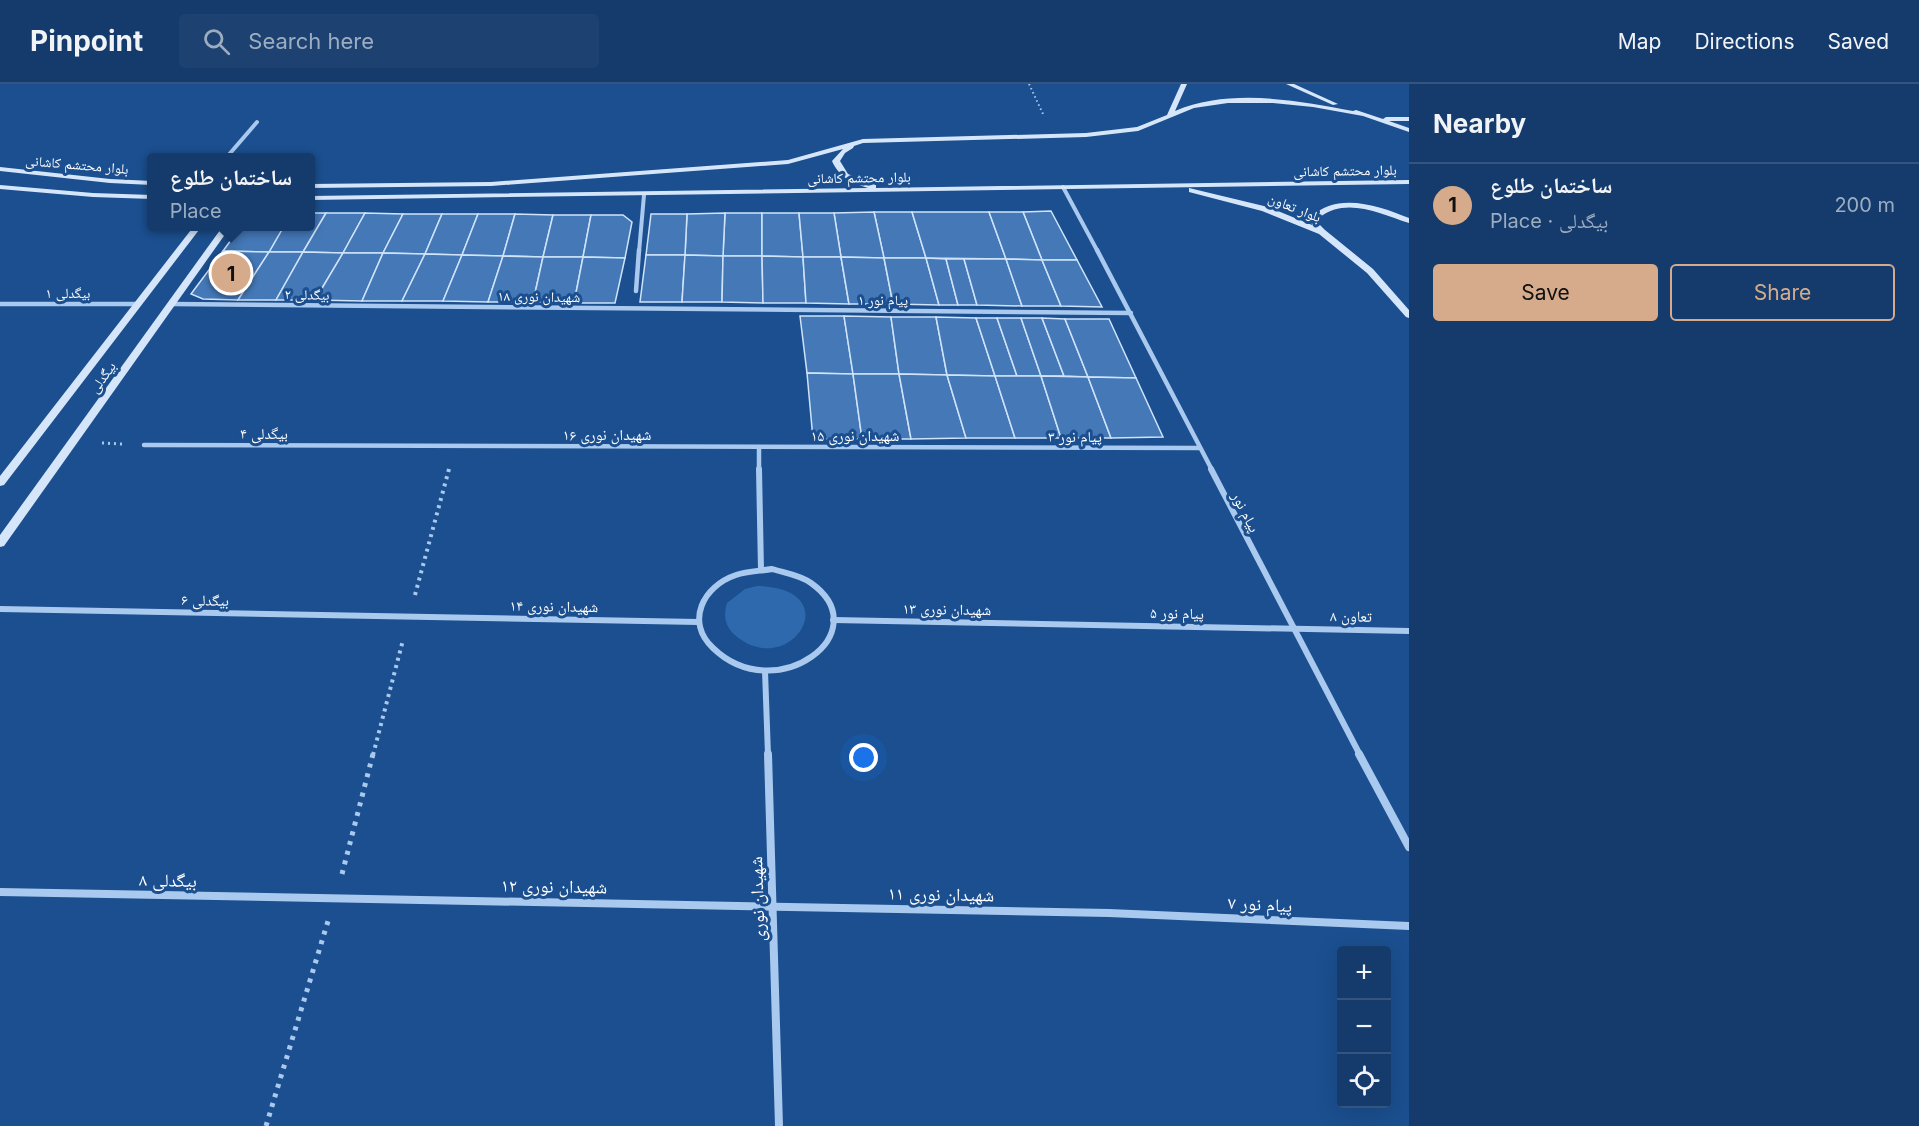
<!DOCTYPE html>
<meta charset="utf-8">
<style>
:root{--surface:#143b6b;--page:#1d4271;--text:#f1f3f6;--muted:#9dadc1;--line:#33557e;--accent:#d6ab8b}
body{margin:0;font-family:Inter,"Noto Naskh Arabic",sans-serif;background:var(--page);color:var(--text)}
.controls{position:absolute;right:18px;bottom:18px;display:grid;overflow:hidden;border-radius:6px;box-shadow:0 6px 24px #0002}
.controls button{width:54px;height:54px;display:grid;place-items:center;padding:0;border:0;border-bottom:2px solid var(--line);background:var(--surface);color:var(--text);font:30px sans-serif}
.you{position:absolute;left:864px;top:674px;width:21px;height:21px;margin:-15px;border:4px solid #fff;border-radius:50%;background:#1a73e8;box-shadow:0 0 0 9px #1a73e833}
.badge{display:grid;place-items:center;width:39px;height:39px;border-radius:50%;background:var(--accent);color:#111;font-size:20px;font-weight:700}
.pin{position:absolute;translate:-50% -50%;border:3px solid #fff;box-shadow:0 2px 6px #0006}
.popup{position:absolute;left:147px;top:69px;width:168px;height:78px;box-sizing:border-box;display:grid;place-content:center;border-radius:6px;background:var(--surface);filter:drop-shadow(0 2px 4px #0005);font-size:20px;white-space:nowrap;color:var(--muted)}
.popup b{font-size:22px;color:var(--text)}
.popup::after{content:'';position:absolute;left:50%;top:100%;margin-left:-12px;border:12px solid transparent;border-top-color:var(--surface)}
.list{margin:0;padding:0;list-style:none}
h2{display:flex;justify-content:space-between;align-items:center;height:78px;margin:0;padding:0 24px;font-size:26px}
h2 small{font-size:20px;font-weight:400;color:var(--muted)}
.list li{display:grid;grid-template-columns:39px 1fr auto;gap:18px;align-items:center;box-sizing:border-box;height:84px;padding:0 24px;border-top:2px solid var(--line)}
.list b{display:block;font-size:22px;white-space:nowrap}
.list p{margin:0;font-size:20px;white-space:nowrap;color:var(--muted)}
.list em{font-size:20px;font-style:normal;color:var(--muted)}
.actions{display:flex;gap:12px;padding:18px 24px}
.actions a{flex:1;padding:14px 0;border:2px solid var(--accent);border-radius:6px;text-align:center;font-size:21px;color:var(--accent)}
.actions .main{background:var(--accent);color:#111}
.icon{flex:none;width:33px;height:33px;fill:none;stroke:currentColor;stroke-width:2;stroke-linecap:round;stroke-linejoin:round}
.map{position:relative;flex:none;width:1409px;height:1042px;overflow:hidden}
header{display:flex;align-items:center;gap:36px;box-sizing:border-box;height:84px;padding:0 30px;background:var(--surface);border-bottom:2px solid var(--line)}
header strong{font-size:28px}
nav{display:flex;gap:33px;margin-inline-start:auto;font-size:21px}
.search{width:420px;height:54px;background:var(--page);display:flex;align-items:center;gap:15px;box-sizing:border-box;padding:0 21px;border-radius:6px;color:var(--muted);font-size:22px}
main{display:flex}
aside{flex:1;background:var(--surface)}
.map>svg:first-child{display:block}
.green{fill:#2e69ad}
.building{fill:#4478b7;stroke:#cfe3fa;stroke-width:1.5}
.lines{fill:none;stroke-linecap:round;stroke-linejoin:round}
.path-far3{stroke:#a9c9ee;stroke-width:2;stroke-dasharray:1.5 3;stroke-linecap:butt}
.path-far2{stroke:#a9c9ee;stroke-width:3;stroke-dasharray:2 4;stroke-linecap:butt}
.path-far1{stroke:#a9c9ee;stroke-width:4;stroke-dasharray:3 4.5;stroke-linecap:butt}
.path{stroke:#a9c9ee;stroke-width:5;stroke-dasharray:4 6;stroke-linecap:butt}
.street-far3{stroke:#a9c9ee;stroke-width:4}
.street-far2{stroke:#a9c9ee;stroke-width:4.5}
.street-far1{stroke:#a9c9ee;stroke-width:6}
.street{stroke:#a9c9ee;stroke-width:8}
.secondary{fill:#d6e6fa;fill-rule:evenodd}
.labels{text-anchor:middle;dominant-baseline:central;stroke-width:6;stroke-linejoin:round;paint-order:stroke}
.far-street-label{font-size:14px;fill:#fff;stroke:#1b4f8f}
.street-label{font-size:15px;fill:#fff;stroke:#1b4f8f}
.near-street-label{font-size:18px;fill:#fff;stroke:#1b4f8f}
</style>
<header>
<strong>Pinpoint</strong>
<div class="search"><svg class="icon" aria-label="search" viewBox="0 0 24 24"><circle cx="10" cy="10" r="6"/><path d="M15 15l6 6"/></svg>Search here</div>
<nav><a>Map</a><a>Directions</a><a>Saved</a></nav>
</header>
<main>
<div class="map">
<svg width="1409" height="1042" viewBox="0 0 1409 1042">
<rect width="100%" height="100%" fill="#1b4f8f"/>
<path class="green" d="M757,502C850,504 790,597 736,552C725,543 723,532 727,519L745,505Z"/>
<g class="building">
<polygon points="1051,127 1077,176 1042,176 1023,128"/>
<polygon points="874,128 912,128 926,174 884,174"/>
<polygon points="874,128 884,174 841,173 834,129"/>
<polygon points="912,128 989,128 1006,175 926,174"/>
<polygon points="989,128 1023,128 1042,176 1006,175"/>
<polygon points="310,129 326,129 303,168 269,168 284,142 310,142"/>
<polygon points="326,129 365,129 343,169 303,168"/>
<polygon points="365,129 403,130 383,169 343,169"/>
<polygon points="725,129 762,129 762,172 723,172"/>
<polygon points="725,129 723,172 685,171 687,130"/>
<polygon points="762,129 799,129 803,173 762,172"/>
<polygon points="799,129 834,129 841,173 803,173"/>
<polygon points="403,130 442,130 425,170 383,169"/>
<polygon points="442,130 478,130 462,171 425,170"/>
<polygon points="478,130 515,130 503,172 462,171"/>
<polygon points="515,130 553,131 543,173 503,172"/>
<polygon points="651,130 687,130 685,171 646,171"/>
<polygon points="553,131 591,131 583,173 543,173"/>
<polygon points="591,131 623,131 632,138 625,174 583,173"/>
<polygon points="241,142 284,142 269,168 223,167"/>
<polygon points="223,167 269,168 238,216 203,215 191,210"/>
<polygon points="269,168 303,168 276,216 238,216"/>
<polygon points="303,168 343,169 315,216 276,216"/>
<polygon points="343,169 383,169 362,217 315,216"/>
<polygon points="383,169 425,170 402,217 362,217"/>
<polygon points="425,170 462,171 443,217 402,217"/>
<polygon points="462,171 503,172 488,218 443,217"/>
<polygon points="646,171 685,171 682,218 640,218"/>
<polygon points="685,171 723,172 722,218 682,218"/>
<polygon points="503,172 543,173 533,218 488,218"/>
<polygon points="723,172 762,172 763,219 722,218"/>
<polygon points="762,172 803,173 806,219 763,219"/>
<polygon points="543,173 583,173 574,219 533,218"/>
<polygon points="583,173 625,174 615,219 574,219"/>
<polygon points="803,173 841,173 849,220 806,219"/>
<polygon points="841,173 884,174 893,220 849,220"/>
<polygon points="884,174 926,174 939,221 893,220"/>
<polygon points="926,174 946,175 958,221 939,221"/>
<polygon points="946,175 964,175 977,221 958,221"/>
<polygon points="964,175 1006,175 1022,222 977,221"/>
<polygon points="1006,175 1042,176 1061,222 1022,222"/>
<polygon points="1042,176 1077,176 1102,223 1061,222"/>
<polygon points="800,232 844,232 853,290 807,289"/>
<polygon points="844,232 891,233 899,290 853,290"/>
<polygon points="891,233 936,233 947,291 899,290"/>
<polygon points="936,233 976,234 995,292 947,291"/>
<polygon points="976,234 997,234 1017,292 995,292"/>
<polygon points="997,234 1021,234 1041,292 1017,292"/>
<polygon points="1021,234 1042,234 1064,292 1041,292"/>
<polygon points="1042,234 1065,235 1088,293 1064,292"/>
<polygon points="1065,235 1109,235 1136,294 1088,293"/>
<polygon points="807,289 853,290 862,355 813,355"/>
<polygon points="853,290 899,290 911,355 862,355"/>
<polygon points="899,290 947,291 966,354 911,355"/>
<polygon points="947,291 995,292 1015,354 966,354"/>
<polygon points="995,292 1041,292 1061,354 1015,354"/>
<polygon points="1041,292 1088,293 1111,354 1061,354"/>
<polygon points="1088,293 1136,294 1163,353 1111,354"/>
</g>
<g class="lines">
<polyline class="path-far3" points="1029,0 1043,30"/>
<polyline class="path-far2" points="102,359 122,360"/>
<g class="path-far1">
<polyline points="415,511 449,385"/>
<polyline points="373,671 403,556"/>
</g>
<g class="path">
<polyline points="342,790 373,670"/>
<polyline points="266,1042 328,837"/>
</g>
<g class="street-far3">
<polyline points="226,74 257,38"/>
<polyline points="1063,103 1098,168"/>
<polyline points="639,168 644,111"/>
</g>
<g class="street-far2">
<polyline points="1097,166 1212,386"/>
<polyline points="636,207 639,166"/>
<polyline points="0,220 136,220"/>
<polyline points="171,220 1131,229"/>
<polyline points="144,361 1199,364"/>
<polyline points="759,363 759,386"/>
</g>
<g class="street-far1">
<polyline points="759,385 761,486"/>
<polyline points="1211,385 1360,671"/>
<path d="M772,485C785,489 800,491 811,499C880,548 776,625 713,564C685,538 703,502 736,491C747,487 761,487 772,485Z"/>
<polyline points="0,525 698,538"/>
<polyline points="833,536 1409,547"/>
<polyline points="765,587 768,671"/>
</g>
<g class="street">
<polyline points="768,670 779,1042"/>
<polyline points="1359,670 1409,763"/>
<polyline points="0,808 1109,829 1409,842"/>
</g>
<g class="secondary">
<path d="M1181,0H1187L1175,27C1230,4 1296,16 1353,27L1356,26L1383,35L1386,33H1409V37H1389L1409,44V48L1363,32L1313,23L1273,19H1228L1194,24L1138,47L1086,53L863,59L854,62L853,64L845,69L840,77L848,90L876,101V104L1409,96V100L310,116V112L868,104C852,99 839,93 832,77L843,65L788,80L491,102L310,104V100L491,98L788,76L863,55L1086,49L1137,43L1167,31Z"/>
<polygon points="1286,0 1294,0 1338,20 1333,21"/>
<polygon points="0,83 110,95 152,97 152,101 110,99 0,87"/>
<polygon points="0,101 93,109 152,111 152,115 93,113 0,105"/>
<path d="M1189,104L1268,123L1312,141L1311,133C1337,107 1380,122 1409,134V139C1380,130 1346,112 1319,134V140L1325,146L1373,185L1409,226V234L1406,233L1367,189L1319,150L1262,127L1189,108Z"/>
<polygon points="194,142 202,142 4,401 0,402 0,392"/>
<polygon points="223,142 231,142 4,462 0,463 0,451"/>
</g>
</g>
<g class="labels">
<g class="far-street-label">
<text transform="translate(77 80) rotate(5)">بلوار محتشم کاشانی</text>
<text transform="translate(1345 86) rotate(-1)">بلوار محتشم کاشانی</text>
<text transform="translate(859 93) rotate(-1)">بلوار محتشم کاشانی</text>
<text transform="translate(1295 123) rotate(22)">بلوار تعاون</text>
<text x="68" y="208">بیگدلی ۱</text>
<text transform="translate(307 210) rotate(1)">بیگدلی ۲</text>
<text transform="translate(539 212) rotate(1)">شهیدان نوری ۱۸</text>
<text x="883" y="215">پیام نور ۱</text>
<text transform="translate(102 293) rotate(-54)">بیگدلی</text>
</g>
<g class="street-label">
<text x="264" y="349">بیگدلی ۴</text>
<text x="607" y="350">شهیدان نوری ۱۶</text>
<text x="855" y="351">شهیدان نوری ۱۵</text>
<text x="1075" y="352">پیام نور ۳</text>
<text transform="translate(1246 428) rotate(63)">پیام نور</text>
<text transform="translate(205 516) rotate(1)">بیگدلی ۶</text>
<text transform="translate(554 522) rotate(1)">شهیدان نوری ۱۴</text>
<text transform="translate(947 525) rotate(1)">شهیدان نوری ۱۳</text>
<text transform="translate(1177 529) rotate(1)">پیام نور ۵</text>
<text transform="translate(1351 532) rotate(1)">تعاون ۸</text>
</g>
<g class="near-street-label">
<text transform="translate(168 796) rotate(1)">بیگدلی ۸</text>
<text transform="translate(554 802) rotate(1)">شهیدان نوری ۱۲</text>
<text transform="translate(941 810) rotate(1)">شهیدان نوری ۱۱</text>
<text transform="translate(757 815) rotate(-92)">شهیدان نوری</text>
<text transform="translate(1260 820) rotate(3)">پیام نور ۷</text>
</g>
</g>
</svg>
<div class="controls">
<button>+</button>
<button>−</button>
<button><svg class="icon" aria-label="locate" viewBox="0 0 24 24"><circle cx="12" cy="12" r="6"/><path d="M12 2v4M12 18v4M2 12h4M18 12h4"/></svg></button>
</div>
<div class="you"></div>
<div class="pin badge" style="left:231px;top:189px">1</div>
<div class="popup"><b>ساختمان طلوع</b>Place</div>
</div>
<aside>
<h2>Nearby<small></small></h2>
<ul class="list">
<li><span class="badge">1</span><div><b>ساختمان طلوع</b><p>Place · بیگدلی</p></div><em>200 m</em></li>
</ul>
<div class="actions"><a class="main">Save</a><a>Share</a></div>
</aside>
</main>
